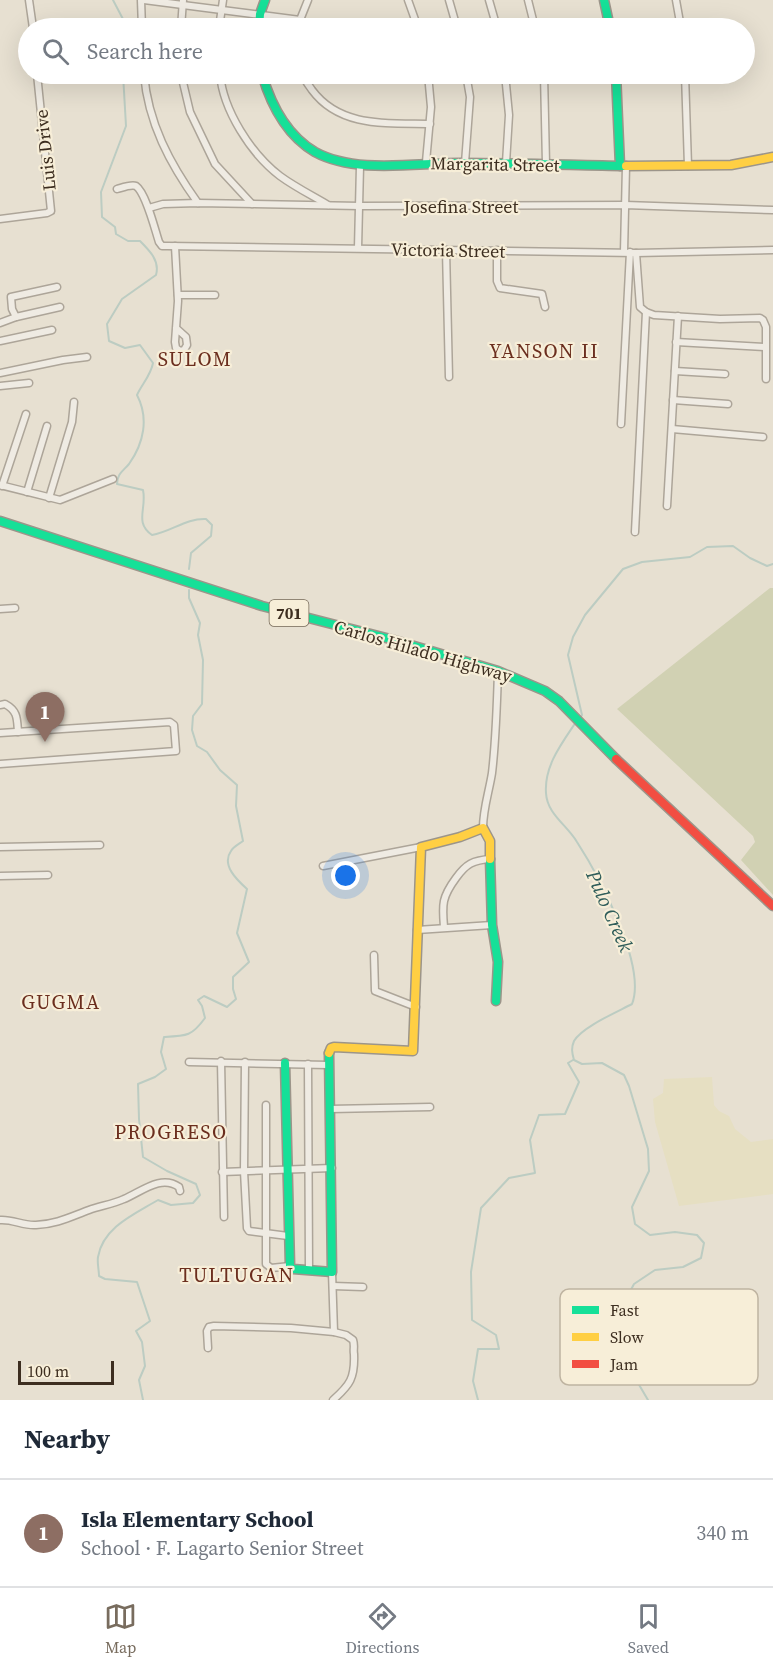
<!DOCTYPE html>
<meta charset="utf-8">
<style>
:root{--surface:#fff;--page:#f2f2f3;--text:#1f2937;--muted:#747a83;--line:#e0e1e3;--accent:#786c5e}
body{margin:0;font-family:"Source Serif 4",serif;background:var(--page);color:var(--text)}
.scale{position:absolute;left:18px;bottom:15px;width:96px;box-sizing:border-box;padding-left:6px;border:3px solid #3d2e20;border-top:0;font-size:16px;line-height:21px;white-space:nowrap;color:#3d2e20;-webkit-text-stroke:4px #f7eed8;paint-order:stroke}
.you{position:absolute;left:346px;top:876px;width:21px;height:21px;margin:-15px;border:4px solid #fff;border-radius:50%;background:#1a73e8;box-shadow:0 0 0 9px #1a73e833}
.badge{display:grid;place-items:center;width:39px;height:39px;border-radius:50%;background:var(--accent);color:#fff;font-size:20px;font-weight:700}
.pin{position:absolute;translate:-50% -50px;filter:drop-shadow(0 2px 3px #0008)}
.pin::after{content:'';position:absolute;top:32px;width:21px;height:18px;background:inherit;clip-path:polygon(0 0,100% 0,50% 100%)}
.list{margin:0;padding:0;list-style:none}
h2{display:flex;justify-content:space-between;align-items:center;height:78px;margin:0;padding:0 24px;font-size:26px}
h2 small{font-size:20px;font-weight:400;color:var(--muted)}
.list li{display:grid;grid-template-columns:39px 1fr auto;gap:18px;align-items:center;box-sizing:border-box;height:108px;padding:0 24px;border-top:2px solid var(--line)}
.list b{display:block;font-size:22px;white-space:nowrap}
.list p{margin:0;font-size:20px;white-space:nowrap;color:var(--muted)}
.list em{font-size:20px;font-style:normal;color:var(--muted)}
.icon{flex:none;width:33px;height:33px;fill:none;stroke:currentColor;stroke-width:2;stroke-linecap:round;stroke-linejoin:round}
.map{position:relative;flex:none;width:773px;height:1400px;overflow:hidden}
.search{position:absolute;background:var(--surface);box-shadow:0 6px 24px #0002;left:18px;right:18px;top:18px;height:66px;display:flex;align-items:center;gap:15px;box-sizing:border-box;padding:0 21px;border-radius:33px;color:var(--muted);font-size:22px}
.sheet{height:186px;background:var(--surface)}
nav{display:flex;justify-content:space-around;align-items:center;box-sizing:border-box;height:84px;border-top:2px solid var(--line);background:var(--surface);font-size:16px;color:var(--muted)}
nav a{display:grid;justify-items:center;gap:3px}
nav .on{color:var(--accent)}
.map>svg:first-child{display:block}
.farmland{fill:#e6dfc2}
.cemetery{fill:#d1d1b3}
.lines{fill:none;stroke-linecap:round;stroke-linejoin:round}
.stream{stroke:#bcccc2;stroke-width:2}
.street-casing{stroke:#ada599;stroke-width:9}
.fast-casing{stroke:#9c958a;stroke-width:11}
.slow-casing{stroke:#9c958a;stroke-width:11}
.jam-casing{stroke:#9c958a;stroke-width:11}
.street{stroke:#efebe3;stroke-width:6}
.fast{stroke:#16e098;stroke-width:8}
.slow{stroke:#ffcf43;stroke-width:8}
.jam{stroke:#f24e42;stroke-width:8}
.labels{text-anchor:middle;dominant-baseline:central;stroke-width:4.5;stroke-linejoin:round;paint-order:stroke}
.shield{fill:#f7eed8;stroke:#756857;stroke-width:1.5}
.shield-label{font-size:16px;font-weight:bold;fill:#3d2e20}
.street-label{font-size:18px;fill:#3d2e20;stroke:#f7eed8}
.neighbourhood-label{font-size:20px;letter-spacing:1.5px;fill:#6b2e1e;stroke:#f7eed8}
.water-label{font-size:20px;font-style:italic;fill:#2f5d5a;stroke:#f7eed8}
.key{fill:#f7eed8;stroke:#bfb4a1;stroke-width:1.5}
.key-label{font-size:16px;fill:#3d2e20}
</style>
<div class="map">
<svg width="773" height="1400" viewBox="0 0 773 1400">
<rect width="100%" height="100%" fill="#e7e0d1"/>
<polygon class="farmland" points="712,1077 714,1105 719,1111 729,1116 735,1129 751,1142 773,1139 773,1194 679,1206 655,1122 653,1099 663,1093 664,1079"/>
<polygon class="cemetery" points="770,588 773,588 773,895 741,860 755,842 753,836 617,709"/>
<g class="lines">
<g class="stream">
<polyline points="113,0 124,21 124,28"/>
<path d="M123,74L126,126L101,192L102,217L115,227L116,234L128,241H140C150,251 160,261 156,275L122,299L107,324L109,341L125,348L140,345L153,363C151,375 142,384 137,395C149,418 144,443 129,464C123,471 117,474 117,484L143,490C147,509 134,522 152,535C171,532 186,518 206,519L212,525L211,536L191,553L189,569"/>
<polyline points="580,718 582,715 568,655 573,637 585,615 623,569 642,562 690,557 707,547 733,546 750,558 767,566 773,564"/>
<path d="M576,722C562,743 544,766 546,793C547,814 567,825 577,842C599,876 647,966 632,1004C617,1012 582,1027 574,1041C571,1048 572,1053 574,1060L582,1064L602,1063L624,1075L629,1086L648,1149L649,1171L632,1207L635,1224L650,1235L675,1232L697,1235L704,1243L701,1258L683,1267L655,1270L634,1284L626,1299L623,1319C644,1344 654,1352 638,1383L648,1400"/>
<path d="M143,1400L139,1380L145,1366L142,1342L136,1331L150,1321L137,1282L105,1279L99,1276C99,1270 97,1263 98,1257C103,1227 135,1214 158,1200L171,1205L193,1203L200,1195L196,1184L167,1171L143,1157L139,1119L138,1084L155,1077L166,1069L161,1052L164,1037C187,1036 192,1036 205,1018L202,1006L198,1000L204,996L227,1007L236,999L233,989V977L249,962L237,933L247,889C237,880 221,865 231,851C233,847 239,844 243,841L236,806L237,785L220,770L207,752L197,746L192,730L193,716L202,704L203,660L198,635L200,623L189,598V590"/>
<polyline points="478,1400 473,1381 478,1349 499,1349 496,1335 472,1320 471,1272 481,1208 509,1178 535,1173 530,1140 539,1115 565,1114 579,1082 568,1063 573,1060"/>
</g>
<g class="street-casing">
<g id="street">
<polyline points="29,0 33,28"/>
<polyline points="141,0 142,28"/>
<polyline points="144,0 300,20"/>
<polyline points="408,0 418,28"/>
<polyline points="449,0 457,28"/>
<polyline points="489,0 497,28"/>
<polyline points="528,0 535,28"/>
<polyline points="676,0 681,28"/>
<polyline points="181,28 183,0"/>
<polyline points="219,28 223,0"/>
<polyline points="300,28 300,20 308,0"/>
<path d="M144,74C148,123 170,164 198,203"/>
<polyline points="181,74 190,112 215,164 252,204"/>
<path d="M220,74C223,110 251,154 280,176C295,187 313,196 328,205"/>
<path d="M303,74C304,80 308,84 312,90C340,128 388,123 430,124"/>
<polyline points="505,74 509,115 506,163"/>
<polyline points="544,74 546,164"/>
<polyline points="685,74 688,166"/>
<polyline points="426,162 431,107 428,74"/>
<polyline points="465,163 470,97 466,74"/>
<path d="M117,189C121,188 131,184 136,186C146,193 155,230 159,242L162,246H167L636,253L773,250"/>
<polyline points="149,208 163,204 198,203 360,206 625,205 773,210"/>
<polyline points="0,219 47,213 51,211 37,74"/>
<polyline points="175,246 178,301 175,342 176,348 180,351 184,350 187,345 186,337 176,328"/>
<polyline points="358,248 360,166"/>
<polyline points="446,250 449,377"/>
<polyline points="497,250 497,281 500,288 542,294 545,307"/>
<polyline points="624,252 626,166"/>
<polyline points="636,253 640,307 646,312 654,315 720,319 760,318 763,320 766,327 766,379"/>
<polyline points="178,295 215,295"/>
<polyline points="16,317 12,309 11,297 57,287"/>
<polyline points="0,323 16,317 60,307"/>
<polyline points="0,341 52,330"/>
<polyline points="676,342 765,347"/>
<polyline points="675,371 725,374"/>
<polyline points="0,373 63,360 87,357"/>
<polyline points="0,386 29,383"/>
<polyline points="673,400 728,404"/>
<polyline points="621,424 630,252"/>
<polyline points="672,429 763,437"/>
<polyline points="0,485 60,500 113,479"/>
<polyline points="2,486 26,414"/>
<polyline points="27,492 47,426"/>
<polyline points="49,498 72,422 74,402"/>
<polyline points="667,506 678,316"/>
<polyline points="635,532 646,312"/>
<polyline points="0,609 15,608"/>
<path d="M0,705L5,704C18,711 17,719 18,732"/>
<polyline points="0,733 170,722 174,725 176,751 0,764"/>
<path d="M483,828C483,809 489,792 492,773C496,739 497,705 498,671"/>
<polyline points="0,847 100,845"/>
<polyline points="323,866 421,847"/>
<polyline points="0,876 48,875"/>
<path d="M444,927C442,904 442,897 456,878C466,864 473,860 491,859"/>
<polyline points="417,930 492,925"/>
<polyline points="374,955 375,991 416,1007"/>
<polyline points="221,1061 224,1217"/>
<polyline points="189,1062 328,1065"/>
<polyline points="245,1062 244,1171 247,1228 249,1231 288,1236"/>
<polyline points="308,1064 309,1270"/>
<polyline points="266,1105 266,1264 271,1268 290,1266"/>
<polyline points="330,1109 430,1107"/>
<polyline points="222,1172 332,1168"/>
<path d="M0,1220C13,1219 23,1226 36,1225C57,1224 70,1217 89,1210C100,1206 113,1204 124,1199C141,1192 161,1174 179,1187L180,1191"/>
<polyline points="333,1286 363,1287"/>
<polyline points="208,1348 207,1331 209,1327 214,1326 291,1328 334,1332 332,1272"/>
<path d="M333,1400C350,1385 355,1378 354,1354C353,1349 355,1346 353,1340L346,1335L334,1332"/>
</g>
</g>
<g class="fast-casing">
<g id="fast">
<polyline points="604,0 610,28"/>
<polyline points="259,28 260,14 265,0"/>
<path d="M262,74C271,105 286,135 315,152C355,174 415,163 460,163C515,163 570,165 626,166"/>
<polyline points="616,74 620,166"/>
<polyline points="0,521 262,606 394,640 498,671 545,691 559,701 616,759"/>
<polyline points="490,859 492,925 498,962 496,1001"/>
<polyline points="285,1063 290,1266 293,1269 332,1272 329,1053"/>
</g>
</g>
<g class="slow-casing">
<g id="slow">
<polyline points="626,166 731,165 773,157"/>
<polyline points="329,1053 331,1048 334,1047 413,1051 421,847 460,837 483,828 490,841 490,859"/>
</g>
</g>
<g class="jam-casing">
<polyline id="jam" points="616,759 773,906"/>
</g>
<use href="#street" class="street"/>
<use href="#fast" class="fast"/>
<use href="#slow" class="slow"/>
<use href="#jam" class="jam"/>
</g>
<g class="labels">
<rect class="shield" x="269.5" y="600" width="39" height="26" rx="4.5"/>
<g class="shield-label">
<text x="289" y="613">701</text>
</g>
<g class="street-label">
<text transform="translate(45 150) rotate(-96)">Luis Drive</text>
<text transform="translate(495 164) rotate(1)">Margarita Street</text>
<text x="461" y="206">Josefina Street</text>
<text transform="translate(448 250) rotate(1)">Victoria Street</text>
<text transform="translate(423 651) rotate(16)">Carlos Hilado Highway</text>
</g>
<g class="neighbourhood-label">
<text x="544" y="351">YANSON II</text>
<text x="195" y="359">SULOM</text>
<text x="61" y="1002">GUGMA</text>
<text x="171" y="1132">PROGRESO</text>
<text x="237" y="1275">TULTUGAN</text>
</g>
<g class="water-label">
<text transform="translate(610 911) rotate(66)">Pulo Creek</text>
</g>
</g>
<rect x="560" y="1289" width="198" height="96" rx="9" class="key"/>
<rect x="572" y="1306" width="27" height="8" fill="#16e098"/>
<rect x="572" y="1333" width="27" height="8" fill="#ffcf43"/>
<rect x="572" y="1360" width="27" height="8" fill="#f24e42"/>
<g class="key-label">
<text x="610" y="1316">Fast</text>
<text x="610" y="1343">Slow</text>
<text x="610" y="1370">Jam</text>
</g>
</svg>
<div class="scale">100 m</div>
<div class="you"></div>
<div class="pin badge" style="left:45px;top:742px;background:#8d6e63">1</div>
<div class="search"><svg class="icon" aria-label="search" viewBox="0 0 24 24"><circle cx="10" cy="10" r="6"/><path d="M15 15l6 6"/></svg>Search here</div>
</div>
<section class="sheet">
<h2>Nearby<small></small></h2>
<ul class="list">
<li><span class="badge" style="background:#8d6e63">1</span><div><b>Isla Elementary School</b><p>School · F. Lagarto Senior Street</p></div><em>340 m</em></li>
</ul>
</section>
<nav>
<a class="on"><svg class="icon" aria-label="map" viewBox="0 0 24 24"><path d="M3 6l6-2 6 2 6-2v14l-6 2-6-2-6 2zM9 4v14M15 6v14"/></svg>Map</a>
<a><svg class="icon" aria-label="directions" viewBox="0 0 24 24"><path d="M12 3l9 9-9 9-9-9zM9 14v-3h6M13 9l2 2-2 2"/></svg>Directions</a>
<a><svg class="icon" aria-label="saved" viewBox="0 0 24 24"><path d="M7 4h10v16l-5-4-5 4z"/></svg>Saved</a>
</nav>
